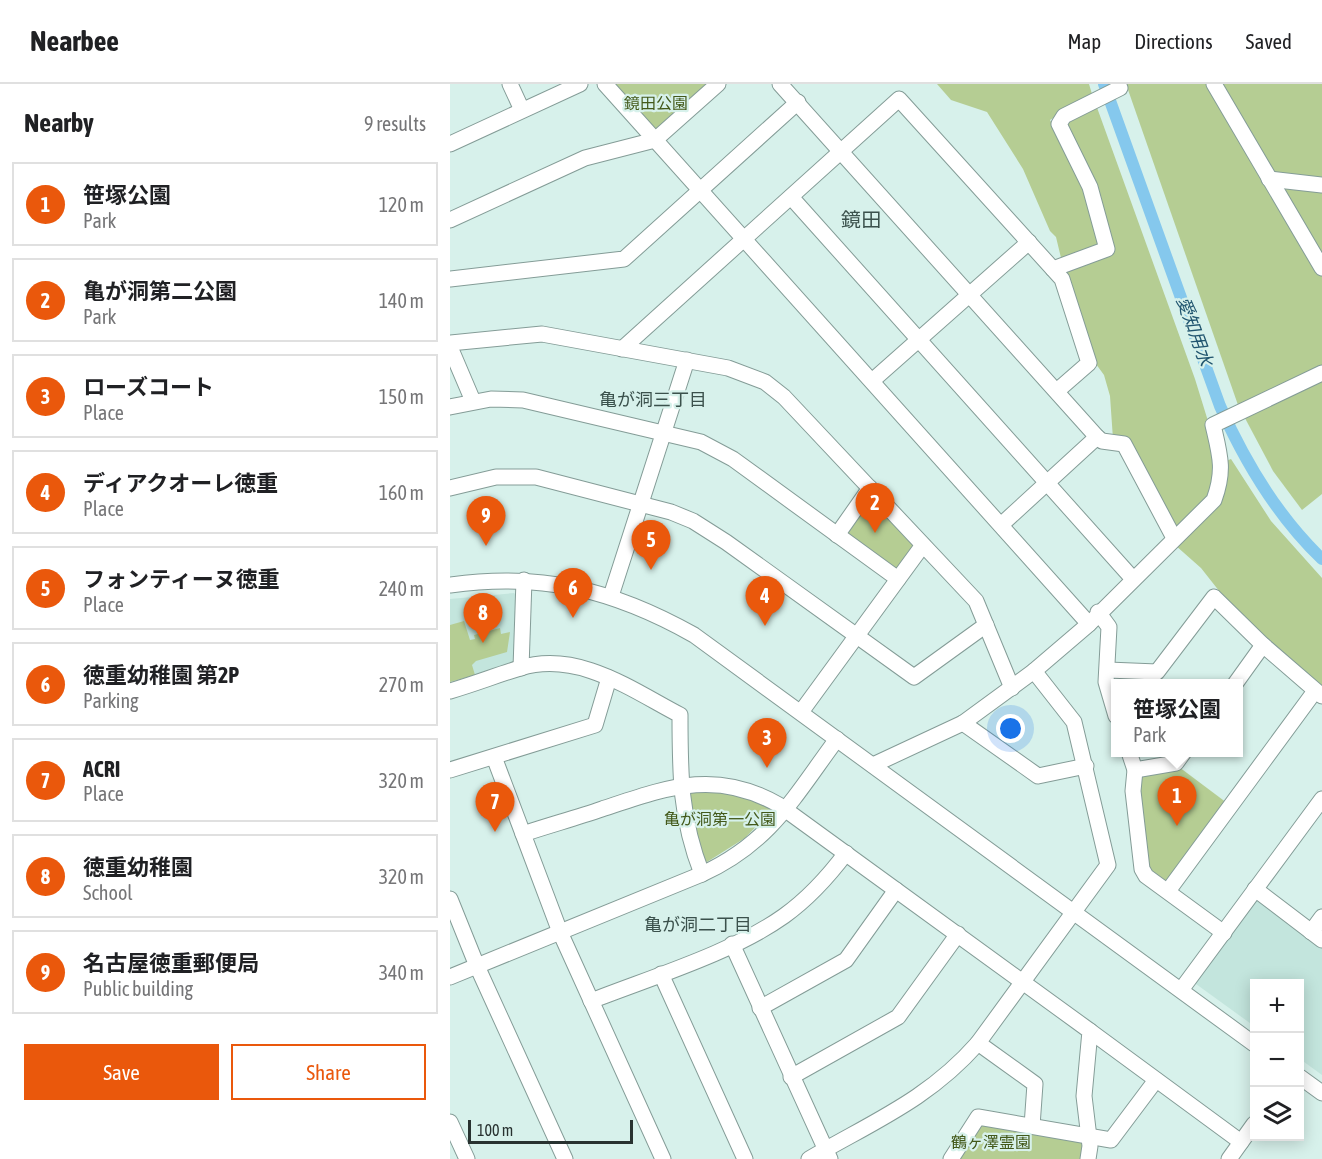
<!DOCTYPE html>
<meta charset="utf-8">
<style>
:root{--surface:#fff;--page:#f2f2f2;--text:#202124;--muted:#757577;--line:#e0e0e0;--accent:#ea580c}
body{margin:0;font-family:"Asap Condensed","Noto Sans JP",sans-serif;background:var(--page);color:var(--text)}
.controls{position:absolute;right:18px;bottom:18px;display:grid;overflow:hidden;border-radius:0px;box-shadow:0 3px 15px #0003}
.controls button{width:54px;height:54px;display:grid;place-items:center;padding:0;border:0;border-bottom:2px solid var(--line);background:var(--surface);color:var(--text);font:30px sans-serif}
.scale{position:absolute;left:18px;bottom:15px;width:165px;box-sizing:border-box;padding-left:6px;border:3px solid #283230;border-top:0;font-size:16px;line-height:21px;white-space:nowrap;color:#283230;-webkit-text-stroke:4px #d7f1eb;paint-order:stroke}
.you{position:absolute;left:561px;top:645px;width:21px;height:21px;margin:-15px;border:4px solid #fff;border-radius:50%;background:#1a73e8;box-shadow:0 0 0 9px #1a73e833}
.badge{display:grid;place-items:center;width:39px;height:39px;border-radius:50%;background:var(--accent);color:#fff;font-size:20px;font-weight:700}
.pin{position:absolute;translate:-50% -50px;filter:drop-shadow(0 2px 3px #0008)}
.pin::after{content:'';position:absolute;top:32px;width:21px;height:18px;background:inherit;clip-path:polygon(0 0,100% 0,50% 100%)}
.popup{position:absolute;left:661px;top:595px;width:132px;height:78px;box-sizing:border-box;display:grid;place-content:center;border-radius:0px;background:var(--surface);filter:drop-shadow(0 2px 4px #0005);font-size:20px;white-space:nowrap;color:var(--muted)}
.popup b{font-size:22px;color:var(--text)}
.popup::after{content:'';position:absolute;left:50%;top:100%;margin-left:-12px;border:12px solid transparent;border-top-color:var(--surface)}
.list{margin:0;padding:0;list-style:none}
h2{display:flex;justify-content:space-between;align-items:center;height:78px;margin:0;padding:0 24px;font-size:26px}
h2 small{font-size:20px;font-weight:400;color:var(--muted)}
.list li{display:grid;grid-template-columns:39px 1fr auto;gap:18px;align-items:center;box-sizing:border-box;height:84px;margin:0 12px 12px;padding:0 12px;border:2px solid var(--line);border-radius:0px}
.list b{display:block;font-size:22px;white-space:nowrap}
.list p{margin:0;font-size:20px;white-space:nowrap;color:var(--muted)}
.list em{font-size:20px;font-style:normal;color:var(--muted)}
.actions{display:flex;gap:12px;padding:18px 24px}
.actions a{flex:1;padding:14px 0;border:2px solid var(--accent);border-radius:0px;text-align:center;font-size:21px;color:var(--accent)}
.actions .main{background:var(--accent);color:#fff}
.icon{flex:none;width:33px;height:33px;fill:none;stroke:currentColor;stroke-width:2;stroke-linecap:round;stroke-linejoin:round}
.map{position:relative;flex:none;width:872px;height:1075px;overflow:hidden}
header{display:flex;align-items:center;gap:36px;box-sizing:border-box;height:84px;padding:0 30px;background:var(--surface);border-bottom:2px solid var(--line)}
header strong{font-size:28px}
nav{display:flex;gap:33px;margin-inline-start:auto;font-size:21px}
main{display:flex}
aside{flex:1;background:var(--surface)}
.map>svg:first-child{display:block}
.built{fill:#c3e5dd}
.green{fill:#b5cd93}
.lines{fill:none;stroke-linecap:round;stroke-linejoin:round}
.canal{stroke:#85c8ed;stroke-width:12}
.minor-casing{stroke:#849c97;stroke-width:17}
.minor{stroke:#fff;stroke-width:15}
.labels{text-anchor:middle;dominant-baseline:central;stroke-width:4.5;stroke-linejoin:round;paint-order:stroke}
.park-label{font-size:16px;fill:#43591a;stroke:#d7f1eb}
.water-label{font-size:18px;font-style:italic;fill:#21556f;stroke:#d7f1eb}
.neighbourhood-label{font-size:18px;fill:#3b514c;stroke:#d7f1eb}
.quarter-label{font-size:20px;fill:#3b514c;stroke:#d7f1eb}
</style>
<header>
<strong>Nearbee</strong>
<nav><a>Map</a><a>Directions</a><a>Saved</a></nav>
</header>
<main>
<aside>
<h2>Nearby<small>9 results</small></h2>
<ul class="list">
<li><span class="badge">1</span><div><b>笹塚公園</b><p>Park</p></div><em>120 m</em></li>
<li><span class="badge">2</span><div><b>亀が洞第二公園</b><p>Park</p></div><em>140 m</em></li>
<li><span class="badge">3</span><div><b>ローズコート</b><p>Place</p></div><em>150 m</em></li>
<li><span class="badge">4</span><div><b>ディアクオーレ徳重</b><p>Place</p></div><em>160 m</em></li>
<li><span class="badge">5</span><div><b>フォンティーヌ徳重</b><p>Place</p></div><em>240 m</em></li>
<li><span class="badge">6</span><div><b>徳重幼稚園 第2P</b><p>Parking</p></div><em>270 m</em></li>
<li><span class="badge">7</span><div><b>ACRI</b><p>Place</p></div><em>320 m</em></li>
<li><span class="badge">8</span><div><b>徳重幼稚園</b><p>School</p></div><em>320 m</em></li>
<li><span class="badge">9</span><div><b>名古屋徳重郵便局</b><p>Public building</p></div><em>340 m</em></li>
</ul>
<div class="actions"><a class="main">Save</a><a>Share</a></div>
</aside>
<div class="map">
<svg width="872" height="1075" viewBox="0 0 872 1075">
<rect width="100%" height="100%" fill="#d7f1eb"/>
<g class="built">
<polygon points="64,509 68,513 65,578 0,602 0,515"/>
<polygon points="804,815 810,815 872,860 872,991 850,975 850,900 804,900 804,942 746,900 746,895"/>
</g>
<g class="green">
<polygon points="163,0 259,0 207,46 203,46"/>
<polygon points="487,0 639,0 642,10 600,36 638,111 650,161 612,178 606,153 600,147 573,85 537,28 501,16"/>
<polygon points="676,0 872,0 872,410 852,426 823,387 788,321"/>
<polygon points="645,18 745,295 766,363 765,404 726,447 663,355 660,312 654,291 646,280 616,194 615,185 661,169 614,39"/>
<polygon points="781,375 821,437 872,494 872,606 777,517 751,484 725,461 753,435 776,377"/>
<polygon points="422,414 464,458 464,465 449,485 443,486 394,450"/>
<polygon points="14,537 20,556 25,555 24,551 50,544 51,550 60,548 57,568 26,577 22,581 25,591 0,598 0,541"/>
<polygon points="729,683 777,719 719,798 713,799 699,789 688,704 692,690"/>
<polygon points="268,705 320,722 321,727 295,754 257,778 252,776 236,711 240,706"/>
<polygon points="533,1039 632,1058 635,1075 508,1075 529,1041"/>
</g>
<g class="lines">
<path class="canal" d="M654,0L770,322C795,378 827,432 872,475"/>
<g class="minor-casing">
<g id="minor">
<polyline points="60,0 72,26"/>
<polyline points="155,0 639,540"/>
<polyline points="330,0 647,353 551,441"/>
<polyline points="764,0 872,184"/>
<polyline points="0,60 130,0"/>
<polyline points="819,95 872,101"/>
<polyline points="341,113 683,495"/>
<polyline points="0,136 135,74 205,56 268,0"/>
<polyline points="603,185 657,165 640,103 609,40 614,32 670,4"/>
<polyline points="0,195 174,175 348,18"/>
<polyline points="0,259 92,250 278,284 315,298 334,313 526,517 562,604"/>
<polyline points="0,263 23,317"/>
<polyline points="172,265 449,15 612,195 639,279 608,306"/>
<polyline points="422,297 579,158"/>
<polyline points="0,323 41,315 73,316 251,358 283,375 448,495"/>
<polyline points="647,353 652,357 674,360 724,454"/>
<polyline points="0,404 46,393 86,393 221,428 243,437 276,458 464,593 536,541"/>
<polyline points="387,451 420,404"/>
<path d="M0,501C92,488 164,506 244,551L804,960"/>
<polyline points="161,512 237,276"/>
<polyline points="648,528 659,543 656,598 666,632"/>
<polyline points="71,584 74,496"/>
<polyline points="658,586 707,588 764,513 813,561 872,612"/>
<polyline points="785,600 813,561"/>
<path d="M0,607C24,600 47,591 70,584C128,566 182,606 230,631C230,690 230,734 252,790"/>
<polyline points="351,628 473,461"/>
<polyline points="513,639 588,692 636,682"/>
<polyline points="679,668 685,686 683,707 692,785 696,792 774,849"/>
<polyline points="44,673 110,848 213,1075"/>
<path d="M423,681L513,639L584,587L639,540L764,416C775,386 770,371 763,341L872,289"/>
<polyline points="0,686 145,641 159,594"/>
<polyline points="685,686 726,679 734,668"/>
<path d="M73,750C100,741 126,734 152,725C216,704 265,684 329,721L640,947L634,1012L640,1062L638,1075"/>
<polyline points="805,805 872,856"/>
<polyline points="718,807 865,607"/>
<polyline points="0,815 27,882 115,1075"/>
<polyline points="861,848 872,833"/>
<polyline points="282,860 380,1075"/>
<polyline points="211,890 295,1075"/>
<path d="M0,893L252,790C320,759 344,713 387,655"/>
<polyline points="731,906 872,715"/>
<path d="M141,917C202,893 282,869 334,832C359,814 378,793 396,769"/>
<polyline points="310,924 396,876 446,806"/>
<polyline points="640,947 791,1058"/>
<polyline points="528,959 585,1000 582,1042"/>
<polyline points="341,993 448,933 508,850"/>
<polyline points="850,993 872,1009"/>
<polyline points="0,1038 17,1075"/>
<path d="M359,1075C422,1038 478,1016 528,959L658,781L624,638L584,587"/>
<polyline points="501,1075 528,1033 661,1056 706,996"/>
<polyline points="779,1075 804,1040"/>
</g>
</g>
<use href="#minor" class="minor"/>
</g>
<g class="labels">
<g class="park-label">
<text x="206" y="19">鏡田公園</text>
<text x="270" y="735">亀が洞第一公園</text>
<text x="541" y="1058">鶴ヶ澤霊園</text>
</g>
<g class="water-label">
<text transform="translate(745 247) rotate(70)">愛知用水</text>
</g>
<g class="neighbourhood-label">
<text x="203" y="315">亀が洞三丁目</text>
<text x="248" y="840">亀が洞二丁目</text>
</g>
<g class="quarter-label">
<text x="411" y="135">鏡田</text>
</g>
</g>
</svg>
<div class="controls">
<button>+</button>
<button>−</button>
<button><svg class="icon" aria-label="layers" viewBox="0 0 24 24"><path d="M12 4l9 5-9 5-9-5zM3 14l9 5 9-5"/></svg></button>
</div>
<div class="scale">100 m</div>
<div class="you"></div>
<div class="pin badge" style="left:727px;top:742px">1</div>
<div class="popup"><b>笹塚公園</b>Park</div>
<div class="pin badge" style="left:425px;top:449px">2</div>
<div class="pin badge" style="left:317px;top:684px">3</div>
<div class="pin badge" style="left:315px;top:542px">4</div>
<div class="pin badge" style="left:201px;top:486px">5</div>
<div class="pin badge" style="left:123px;top:534px">6</div>
<div class="pin badge" style="left:45px;top:748px">7</div>
<div class="pin badge" style="left:33px;top:559px">8</div>
<div class="pin badge" style="left:36px;top:462px">9</div>
</div>
</main>
